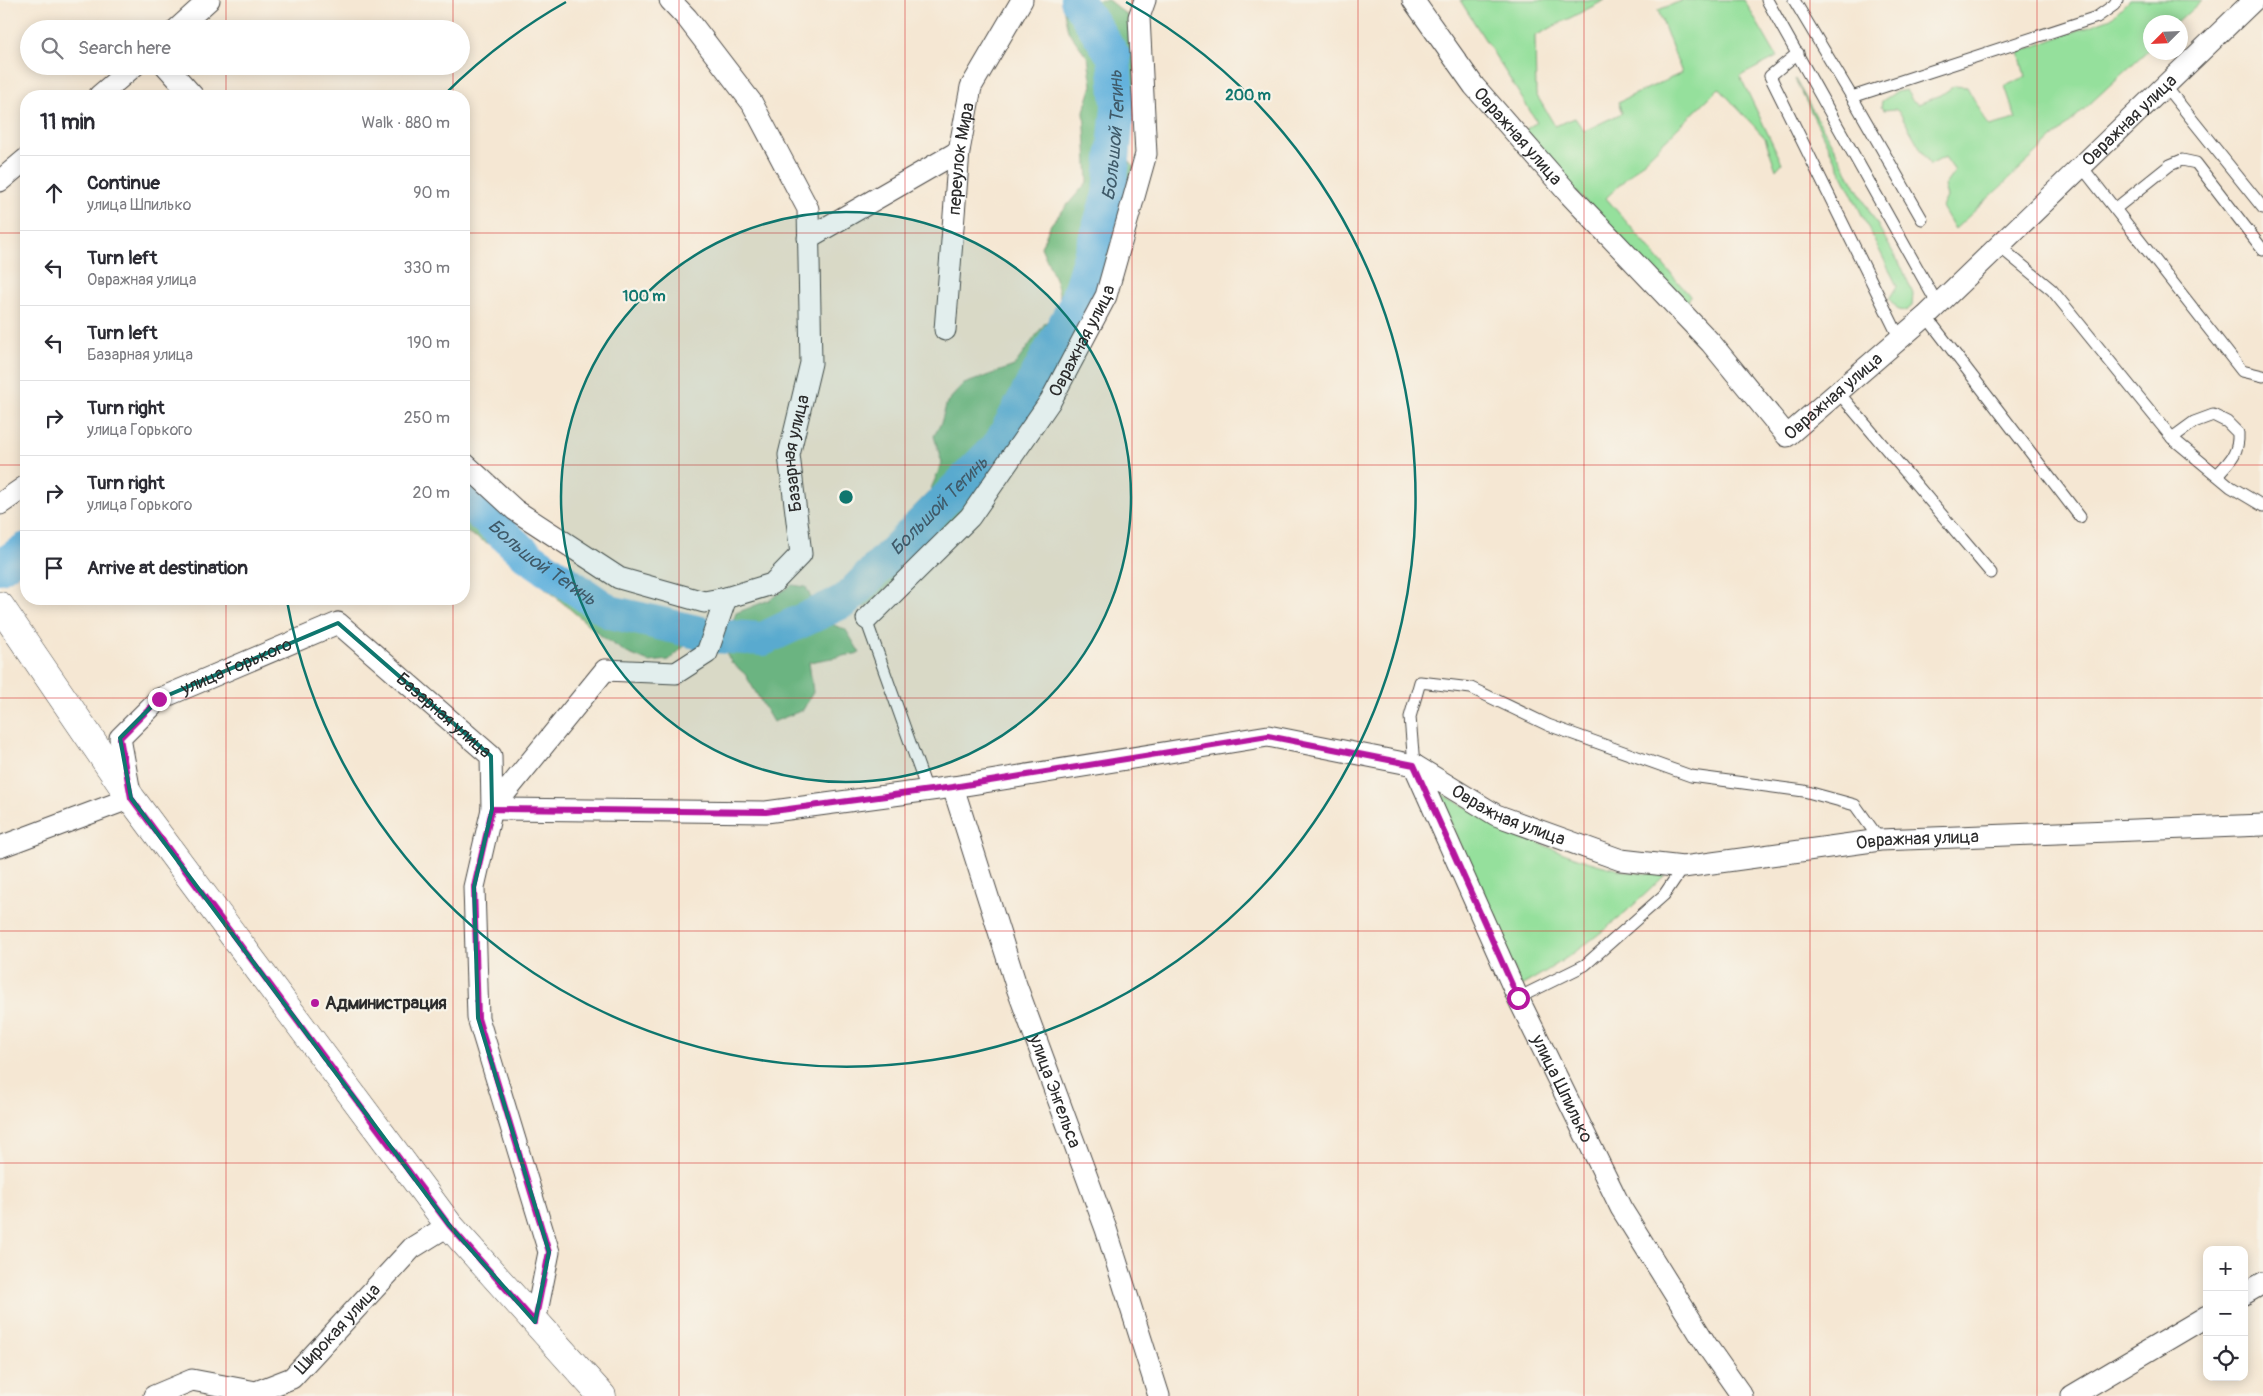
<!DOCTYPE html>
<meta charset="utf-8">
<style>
:root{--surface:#fff;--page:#f7f7f7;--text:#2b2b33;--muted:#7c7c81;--line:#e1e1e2}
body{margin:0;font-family:Pangolin,sans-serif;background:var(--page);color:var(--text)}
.controls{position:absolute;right:15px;bottom:15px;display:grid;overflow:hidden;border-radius:10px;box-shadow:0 2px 12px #0003}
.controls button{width:45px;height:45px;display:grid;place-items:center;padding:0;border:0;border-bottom:1px solid var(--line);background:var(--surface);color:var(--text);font:25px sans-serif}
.compass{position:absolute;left:2143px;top:15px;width:45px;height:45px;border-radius:50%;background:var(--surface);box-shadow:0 2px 12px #0003;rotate:246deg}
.stop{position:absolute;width:15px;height:15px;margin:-11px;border:4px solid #b5179e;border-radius:50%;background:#fff}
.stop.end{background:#b5179e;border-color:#fff;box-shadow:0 1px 5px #0008}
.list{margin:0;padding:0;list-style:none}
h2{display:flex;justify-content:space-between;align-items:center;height:65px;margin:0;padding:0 20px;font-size:21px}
h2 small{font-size:16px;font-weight:400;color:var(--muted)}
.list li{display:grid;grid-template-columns:32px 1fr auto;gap:15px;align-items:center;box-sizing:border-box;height:75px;padding:0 20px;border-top:1px solid var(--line)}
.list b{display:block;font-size:19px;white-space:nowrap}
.list p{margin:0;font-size:16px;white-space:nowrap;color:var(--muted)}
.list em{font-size:16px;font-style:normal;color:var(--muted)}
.icon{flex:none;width:28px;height:28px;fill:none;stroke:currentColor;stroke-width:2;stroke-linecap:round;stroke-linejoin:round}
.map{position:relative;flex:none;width:2263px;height:1396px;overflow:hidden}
.search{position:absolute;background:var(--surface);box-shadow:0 2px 12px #0003;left:20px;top:20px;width:450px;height:55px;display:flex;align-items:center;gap:12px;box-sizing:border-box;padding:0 18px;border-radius:28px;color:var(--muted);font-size:19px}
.panel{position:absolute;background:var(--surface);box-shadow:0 2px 12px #0003;left:20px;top:90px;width:450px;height:515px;border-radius:20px}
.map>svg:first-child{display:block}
.green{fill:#95e09c;stroke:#608664}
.forest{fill:#78be84;stroke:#527458}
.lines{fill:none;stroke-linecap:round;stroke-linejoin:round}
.river{stroke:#63b2dd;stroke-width:34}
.lane-casing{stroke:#494744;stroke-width:13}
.street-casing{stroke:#494744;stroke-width:23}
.secondary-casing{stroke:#494744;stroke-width:29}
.lane{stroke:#fff;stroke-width:11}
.street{stroke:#fff;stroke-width:21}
.secondary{stroke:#fff;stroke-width:28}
.route{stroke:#b5179e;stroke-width:6}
.marked{fill:none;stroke:#0f766e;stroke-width:4;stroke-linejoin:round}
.grid{fill:none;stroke:#d62828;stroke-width:1;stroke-opacity:0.55}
.ring{fill:none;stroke:#0f766e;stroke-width:2.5}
.poi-dot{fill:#b5179e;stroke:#f7f3e8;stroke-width:2}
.labels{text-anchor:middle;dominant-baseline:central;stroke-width:4.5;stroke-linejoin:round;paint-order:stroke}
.street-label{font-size:18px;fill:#2b2b2b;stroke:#f7f3e8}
.poi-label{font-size:18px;font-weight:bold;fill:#2b2b2b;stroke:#f7f3e8;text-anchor:start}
.water-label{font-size:19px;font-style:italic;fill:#3f5a69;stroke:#f7f3e8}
.centre{fill:#0f766e;stroke:#f7f3e8;stroke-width:2.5}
.ring-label{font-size:15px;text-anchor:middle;font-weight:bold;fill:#0f766e;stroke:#f7f3e8;stroke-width:4.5;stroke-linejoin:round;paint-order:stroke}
</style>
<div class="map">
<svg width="2263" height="1396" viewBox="0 0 2263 1396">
<rect width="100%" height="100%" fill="#f7f3e8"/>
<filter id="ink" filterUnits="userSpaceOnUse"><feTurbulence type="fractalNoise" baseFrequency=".02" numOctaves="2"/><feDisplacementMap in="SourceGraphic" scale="10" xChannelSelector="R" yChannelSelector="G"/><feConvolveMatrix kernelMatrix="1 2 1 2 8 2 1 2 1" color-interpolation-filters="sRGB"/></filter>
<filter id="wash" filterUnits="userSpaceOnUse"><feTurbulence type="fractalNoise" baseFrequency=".0096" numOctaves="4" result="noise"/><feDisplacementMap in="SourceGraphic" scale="20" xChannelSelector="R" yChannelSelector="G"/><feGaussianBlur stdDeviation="1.12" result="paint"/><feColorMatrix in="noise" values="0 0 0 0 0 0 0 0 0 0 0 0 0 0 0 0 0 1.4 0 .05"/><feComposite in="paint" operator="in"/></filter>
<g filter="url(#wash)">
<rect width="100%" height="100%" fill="#f5e7d3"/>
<g class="green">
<polygon points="1460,0 1605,0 1535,36 1536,94 1555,126 1575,118 1584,131 1622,113 1618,102 1682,73 1658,10 1684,0 1744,0 1777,57 1740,76 1782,163 1776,170 1765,138 1719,88 1606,198 1690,296 1685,310 1522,132 1537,122"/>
<polygon points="2129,0 2202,0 2178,22 2150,22 2150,48 1955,229 1942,207 1947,197 1944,186 1955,171 1945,157 1930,165 1900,113 1895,109 1884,110 1881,107 1882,101 1896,92 1906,90 1912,100 1918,104 1941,95 1954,86 1967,87 1989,126 2016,119 2005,86 2025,77 2019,52 2111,18"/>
<polygon points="1795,79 1903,270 1913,294 1912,306 1906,311 1899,310 1889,299 1897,286"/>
<path d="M1437,791C1494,822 1549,853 1612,868C1629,873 1648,873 1665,875C1620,920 1576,955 1521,986Z"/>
</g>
<g class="forest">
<polygon points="1108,0 1132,19 1138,79 1122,152 1134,167 1121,202 1102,289 1088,299 1061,301 1056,281 1041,247 1051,224 1088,181 1084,111 1092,85 1088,58 1068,31 1062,2"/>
<polygon points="1058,313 1067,342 1064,358 961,519 865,608 856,597 875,578 869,554 930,491 942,463 934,436 941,423 947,402 964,384 1014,366 1045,323"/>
<polygon points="464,479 490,504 522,529 543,551 576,575 624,604 662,613 691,640 669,660 649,662 627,653 605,639 501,550 464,531"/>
<polygon points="792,585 806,587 812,600 802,612 846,630 860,653 809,662 813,692 803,710 773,722 745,674 732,663 723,648 736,613 769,600"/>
</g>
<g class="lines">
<g class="river">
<path id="s1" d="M464,499L528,556L610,612L714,636L763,639L846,600L1000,444L1075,305L1110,191L1118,106L1114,57L1077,0"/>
<polyline points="0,567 26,549"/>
</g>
</g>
</g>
<g filter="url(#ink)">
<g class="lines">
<g class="lane-casing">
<g id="lane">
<polyline points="1767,0 1938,305"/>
<polyline points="1794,0 1852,97 2097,17 2114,5 2117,0"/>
<polyline points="1798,53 1770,76 1900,339"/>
<polyline points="2166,87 2263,208"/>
<polyline points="1852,97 1922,219"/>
<polyline points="2082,167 2242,371 2263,376"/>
<polyline points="2115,209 2170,165 2182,160 2196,163 2263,250"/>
<polyline points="2000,247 2052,290 2172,438 2231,487 2263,506"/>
<polyline points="1926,316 2080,517"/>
<polyline points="1838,392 1991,573"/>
<path d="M2172,438L2194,422L2213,415L2227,422L2238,433C2239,453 2231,460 2217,475"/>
<polyline points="865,617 927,790"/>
<polyline points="1414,765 1410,717 1420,682 1471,688 1548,725 1691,776 1804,791 1855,805 1880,840"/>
<polyline points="1518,998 1585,965 1664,895 1683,867"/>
</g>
</g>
<g class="street-casing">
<g id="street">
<path id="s2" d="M1413,0L1474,86L1569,194L1711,343L1787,436L1926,316L2254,0"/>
<polyline points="177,29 209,0"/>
<polyline points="166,66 193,96"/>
<polyline points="99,96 134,66"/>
<polyline points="0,181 26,159"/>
<polyline points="808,238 959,151"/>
<path id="s3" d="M945,330L959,151L971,87L1022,0"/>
<path id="s4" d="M464,463L515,510L619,578L704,602L726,598L772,584L801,554L789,455L811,363L808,209L752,103L687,18L670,0"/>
<polyline points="0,504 26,486"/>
<path id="s5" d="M867,619L970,517L1051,400L1106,296L1146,154L1139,17L1145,0"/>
<path id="s6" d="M1414,765L1518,998L1621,1208L1709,1349L1742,1396"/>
<path id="s7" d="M953,787L1016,985L1106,1229L1159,1396"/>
<path id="s8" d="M492,809L766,812L953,787L1268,736L1414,765L1496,815L1621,860L1683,867L1880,840L2263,825"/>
<polyline points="492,809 605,670 676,673 707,653 726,598"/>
<path id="s9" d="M0,847L131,798L120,738L159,699L338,623L491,756L492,809L474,887L478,1018L549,1252L535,1322"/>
<polyline points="2244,1294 2263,1283"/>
<path id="s10" d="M154,1396L192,1380L256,1392L292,1378L412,1248L449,1225"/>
<polyline points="2072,1396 2207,1316"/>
</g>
</g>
<g class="secondary-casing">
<polyline id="secondary" points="0,606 131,798 449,1225 602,1396"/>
</g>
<use href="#lane" class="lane"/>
<use href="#street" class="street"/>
<use href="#secondary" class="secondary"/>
</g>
</g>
<g class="lines" filter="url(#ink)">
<polyline class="route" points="159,699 120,738 131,798 449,1225 535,1322 549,1252 478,1018 474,887 492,809 766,812 953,787 1268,736 1414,765 1518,998"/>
</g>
<path class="marked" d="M338,623L491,756L492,809L474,887L478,1018L549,1252L535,1322L449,1225L131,798L120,738L159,699Z"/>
<path class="grid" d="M226,0V29M453,0V29M679,0V1396M905,0V1396M1132,0V1396M1358,0V1396M1584,0V1396M1810,0V1396M2037,0V1396M226,66V96M453,66V96M0,233H26M464,233H2263M0,465H26M464,465H2263M226,599V1396M453,599V1396M0,698H2263M0,931H2263M0,1163H2263"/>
<circle cx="846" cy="497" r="285" fill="#0f766e" fill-opacity=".12"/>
<g class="ring">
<circle cx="846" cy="497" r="285"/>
<path d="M444 95A569 569 0 0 1 566 2M1126 2A569 569 0 1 1 287 601"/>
</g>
<circle class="poi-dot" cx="315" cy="1003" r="5"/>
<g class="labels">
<g class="street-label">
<text stroke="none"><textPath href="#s2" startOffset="1041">Овражная улица</textPath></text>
<text stroke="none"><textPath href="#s2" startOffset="172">Овражная улица</textPath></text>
<text stroke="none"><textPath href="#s3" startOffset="172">переулок Мира</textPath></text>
<text stroke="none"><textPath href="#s5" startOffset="354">Овражная улица</textPath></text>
<text stroke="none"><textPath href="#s2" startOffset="636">Овражная улица</textPath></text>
<text stroke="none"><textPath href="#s4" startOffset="496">Базарная улица</textPath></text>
<text stroke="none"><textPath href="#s9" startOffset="340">улица Горького</textPath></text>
<text stroke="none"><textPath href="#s9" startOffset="591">Базарная улица</textPath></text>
<text stroke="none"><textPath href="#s8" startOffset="1038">Овражная улица</textPath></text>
<text stroke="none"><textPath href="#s8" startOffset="1458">Овражная улица</textPath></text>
<text stroke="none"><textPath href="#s6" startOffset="356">улица Шпилько</textPath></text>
<text stroke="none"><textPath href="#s7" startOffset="321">улица Энгельса</textPath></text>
<text stroke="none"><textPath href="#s10" startOffset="212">Широкая улица</textPath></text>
</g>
<g class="poi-label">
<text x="325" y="1003">Администрация</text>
</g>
<g class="water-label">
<text stroke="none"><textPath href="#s1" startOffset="985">Большой Тегинь</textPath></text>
<text stroke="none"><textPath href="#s1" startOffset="565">Большой Тегинь</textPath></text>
<text stroke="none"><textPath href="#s1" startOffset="101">Большой Тегинь</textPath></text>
</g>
</g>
<circle cx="846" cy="497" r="8" class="centre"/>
<g class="ring-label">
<text x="1248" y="100">200 m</text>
<text x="644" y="301">100 m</text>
</g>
</svg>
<div class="controls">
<button>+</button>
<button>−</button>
<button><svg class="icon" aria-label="locate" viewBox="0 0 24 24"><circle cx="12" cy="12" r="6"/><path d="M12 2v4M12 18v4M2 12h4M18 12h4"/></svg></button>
</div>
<svg class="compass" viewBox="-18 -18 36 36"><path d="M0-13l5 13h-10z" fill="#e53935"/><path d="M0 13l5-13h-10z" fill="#7c7c81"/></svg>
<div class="stop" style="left:1518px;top:998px"></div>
<div class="stop end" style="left:159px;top:699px"></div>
<div class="search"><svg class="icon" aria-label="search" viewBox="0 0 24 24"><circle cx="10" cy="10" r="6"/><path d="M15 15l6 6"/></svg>Search here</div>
<section class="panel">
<h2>11 min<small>Walk · 880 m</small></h2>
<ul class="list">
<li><svg class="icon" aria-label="ahead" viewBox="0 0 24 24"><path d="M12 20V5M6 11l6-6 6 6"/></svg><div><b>Continue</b><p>улица Шпилько</p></div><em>90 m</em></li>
<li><svg class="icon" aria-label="left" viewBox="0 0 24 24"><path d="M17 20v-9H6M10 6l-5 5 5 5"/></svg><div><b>Turn left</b><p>Овражная улица</p></div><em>330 m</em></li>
<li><svg class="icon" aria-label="left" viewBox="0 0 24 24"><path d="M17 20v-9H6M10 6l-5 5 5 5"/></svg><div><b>Turn left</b><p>Базарная улица</p></div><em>190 m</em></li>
<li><svg class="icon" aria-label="right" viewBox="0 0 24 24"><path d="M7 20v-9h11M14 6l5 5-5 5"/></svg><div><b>Turn right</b><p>улица Горького</p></div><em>250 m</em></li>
<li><svg class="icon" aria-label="right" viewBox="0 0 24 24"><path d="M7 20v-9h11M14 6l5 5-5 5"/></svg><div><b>Turn right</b><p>улица Горького</p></div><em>20 m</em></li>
<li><svg class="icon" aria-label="arrive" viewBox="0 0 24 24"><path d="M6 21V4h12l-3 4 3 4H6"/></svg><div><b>Arrive at destination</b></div></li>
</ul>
</section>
</div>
